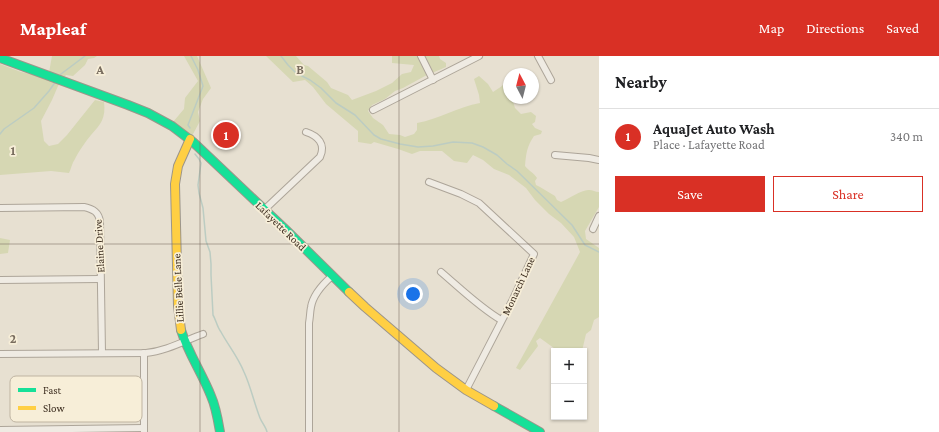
<!DOCTYPE html>
<meta charset="utf-8">
<style>
:root{--surface:#fff;--page:#f6f6f6;--text:#202124;--muted:#757577;--line:#e0e0e0;--accent:#d93025}
body{margin:0;font-family:"Crimson Pro",serif;background:var(--page);color:var(--text)}
.controls{position:absolute;right:12px;bottom:12px;display:grid;overflow:hidden;border-radius:0px;box-shadow:0 1px 3px #0004}
.controls button{width:36px;height:36px;display:grid;place-items:center;padding:0;border:0;border-bottom:1px solid var(--line);background:var(--surface);color:var(--text);font:20px sans-serif}
.compass{position:absolute;left:503px;top:12px;width:36px;height:36px;border-radius:50%;background:var(--surface);box-shadow:0 1px 3px #0004;rotate:353deg}
.you{position:absolute;left:413px;top:238px;width:14px;height:14px;margin:-10px;border:3px solid #fff;border-radius:50%;background:#1a73e8;box-shadow:0 0 0 6px #1a73e833}
.badge{display:grid;place-items:center;width:26px;height:26px;border-radius:50%;background:var(--accent);color:#fff;font-size:13px;font-weight:700}
.pin{position:absolute;translate:-50% -50%;border:2px solid #fff;box-shadow:0 1px 4px #0006}
.list{margin:0;padding:0;list-style:none}
h2{display:flex;justify-content:space-between;align-items:center;height:52px;margin:0;padding:0 16px;font-size:17px}
h2 small{font-size:13px;font-weight:400;color:var(--muted)}
.list li{display:grid;grid-template-columns:26px 1fr auto;gap:12px;align-items:center;box-sizing:border-box;height:56px;padding:0 16px;border-top:1px solid var(--line)}
.list b{display:block;font-size:15px;white-space:nowrap}
.list p{margin:0;font-size:13px;white-space:nowrap;color:var(--muted)}
.list em{font-size:13px;font-style:normal;color:var(--muted)}
.actions{display:flex;gap:8px;padding:12px 16px}
.actions a{flex:1;padding:9px 0;border:1px solid var(--accent);border-radius:0px;text-align:center;font-size:14px;color:var(--accent)}
.actions .main{background:var(--accent);color:#fff}
.map{position:relative;flex:none;width:599px;height:376px;overflow:hidden}
header{display:flex;align-items:center;gap:24px;box-sizing:border-box;height:56px;padding:0 20px;background:var(--accent);color:#fff}
header strong{font-size:19px}
nav{display:flex;gap:22px;margin-inline-start:auto;font-size:14px}
main{display:flex}
aside{flex:1;background:var(--surface)}
.map>svg:first-child{display:block}
.green{fill:#d6d7b3}
.lines{fill:none;stroke-linecap:round;stroke-linejoin:round}
.stream{stroke:#bcccc2;stroke-width:1.5}
.street-casing{stroke:#ada599;stroke-width:8}
.fast-casing{stroke:#9c958a;stroke-width:10}
.slow-casing{stroke:#9c958a;stroke-width:10}
.street{stroke:#efebe3;stroke-width:6}
.fast{stroke:#16e098;stroke-width:8}
.slow{stroke:#ffcf43;stroke-width:8}
.grid{fill:none;stroke:#786c5e;stroke-width:1;stroke-opacity:0.55}
.labels{text-anchor:middle;dominant-baseline:central;stroke-width:3.5;stroke-linejoin:round;paint-order:stroke}
.street-label{font-size:11px;fill:#3d2e20;stroke:#f7eed8}
.key{fill:#f7eed8;stroke:#bfb4a1;stroke-width:1}
.key-label{font-size:11px;fill:#3d2e20}
.grid-label{font-size:13px;text-anchor:middle;font-weight:bold;fill:#786c5e;stroke:#f7eed8;stroke-width:3.5;stroke-linejoin:round;paint-order:stroke}
</style>
<header>
<strong>Mapleaf</strong>
<nav><a>Map</a><a>Directions</a><a>Saved</a></nav>
</header>
<main>
<div class="map">
<svg width="599" height="376" viewBox="0 0 599 376">
<rect width="100%" height="100%" fill="#e7e0d1"/>
<g class="green">
<path d="M52,0H97L94,2L88,3L85,9L73,20L66,19L58,30L52,44L41,65L44,85L49,90L58,88L67,79L95,44L104,46C106,62 101,68 91,79C86,85 78,96 75,103C72,107 71,113 69,117L51,115L0,119V8L21,16L48,22Z"/>
<polygon points="184,0 197,0 211,32 203,43 198,56 200,65 192,80 173,66 184,53 185,42 198,25"/>
<path d="M266,0H296L304,9L308,10L327,26L331,32L348,39L352,44L376,35L392,27L402,18L411,16L414,9L392,7V0H439L440,3L446,7V11L425,20L403,32L395,35L385,43L372,49L368,55L373,62L383,69L389,78L400,79L405,81L414,78L417,74V67C439,63 458,51 480,47L479,39L474,23L479,20L488,28L493,36L502,30L506,25H509V42H512L515,52L521,58L531,56L536,60L535,66L532,68L535,72L542,75L541,78L534,80C527,90 526,98 525,110C529,115 534,117 537,122L535,125L536,129L540,131L555,140L557,144L561,146C568,143 583,133 589,134C593,134 595,136 599,136V151L585,175L586,183L599,192V261L594,264L591,274L586,278L582,295H558L540,282L536,285L538,290L520,314L516,312L580,196L574,181L561,167L549,158L535,144L526,132L509,119L494,113L483,104L473,99L467,107L454,105L442,95H420L412,98L398,93L374,86L371,88L358,86V75L326,48L313,31L305,24L293,26Z"/>
<polygon points="0,182 10,184 8,197 0,198"/>
</g>
<g class="lines">
<g class="stream">
<polyline points="281,0 288,9 296,17 310,24 321,32 336,47 355,59 374,79 381,83 400,88 418,91 433,90 453,86 472,87 483,91 497,99 507,108 517,115 572,169 585,189 599,196"/>
<polyline points="60,20 61,18 85,0"/>
<polyline points="190,72 188,69 203,30 198,14 191,0"/>
<polyline points="0,78 4,73 34,52 49,35 56,25"/>
<path d="M195,98L199,103L201,107L198,129L199,137L203,152L206,185L210,196L211,208V219L213,259C216,264 217,271 221,276C228,289 238,301 244,316C251,331 254,347 260,362C262,367 266,371 267,376"/>
</g>
<g class="street-casing">
<g id="street">
<polyline points="421,0 433,24"/>
<polyline points="538,0 551,24"/>
<polyline points="373,54 479,0"/>
<polyline points="555,99 589,102 599,104"/>
<polyline points="429,126 461,138 479,147 534,198 513,243 466,334"/>
<path d="M0,152L84,151C93,153 99,156 100,166L102,297"/>
<path d="M264,154L320,101C326,88 318,80 306,76"/>
<polyline points="593,173 599,160"/>
<path d="M441,216C461,233 479,251 501,264"/>
<polyline points="0,224 100,223"/>
<polyline points="144,297 144,376"/>
<path d="M0,298L146,297C166,295 184,285 203,278"/>
<polyline points="0,374 144,372"/>
<path d="M309,376V267C310,262 310,256 311,251C313,239 323,228 332,220"/>
</g>
</g>
<g class="fast-casing">
<g id="fast">
<polyline points="0,2 128,49 148,57 172,70 193,86 287,175 349,236"/>
<path d="M181,274C188,297 202,317 211,340C216,351 218,364 220,376"/>
<polyline points="494,350 540,376"/>
</g>
</g>
<g class="slow-casing">
<g id="slow">
<polyline points="349,236 365,251 436,312 466,334 494,350"/>
<polyline points="181,274 178,250 175,128 178,110 190,83"/>
</g>
</g>
<use href="#street" class="street"/>
<use href="#fast" class="fast"/>
<use href="#slow" class="slow"/>
</g>
<path class="grid" d="M200,0V376M399,0V376M0,188H599"/>
<g class="labels">
<g class="street-label">
<text transform="translate(281 170) rotate(44)">Lafayette Road</text>
<text transform="translate(99 190) rotate(-93)">Elaine Drive</text>
<text transform="translate(518 230) rotate(-65)">Monarch Lane</text>
<text transform="translate(178 232) rotate(-93)">Lillie Belle Lane</text>
</g>
</g>
<rect x="10" y="320" width="132" height="46" rx="6" class="key"/>
<rect x="18" y="332" width="18" height="4" fill="#16e098"/>
<rect x="18" y="350" width="18" height="4" fill="#ffcf43"/>
<g class="key-label">
<text x="43" y="338">Fast</text>
<text x="43" y="356">Slow</text>
</g>
<g class="grid-label">
<text x="100" y="18">A</text>
<text x="300" y="18">B</text>
<text x="13" y="99">1</text>
<text x="13" y="287">2</text>
</g>
</svg>
<div class="controls">
<button>+</button>
<button>−</button>
</div>
<svg class="compass" viewBox="-18 -18 36 36"><path d="M0-13l5 13h-10z" fill="#e53935"/><path d="M0 13l5-13h-10z" fill="#757577"/></svg>
<div class="you"></div>
<div class="pin badge" style="left:226px;top:79px">1</div>
</div>
<aside>
<h2>Nearby<small></small></h2>
<ul class="list">
<li><span class="badge">1</span><div><b>AquaJet Auto Wash</b><p>Place · Lafayette Road</p></div><em>340 m</em></li>
</ul>
<div class="actions"><a class="main">Save</a><a>Share</a></div>
</aside>
</main>
